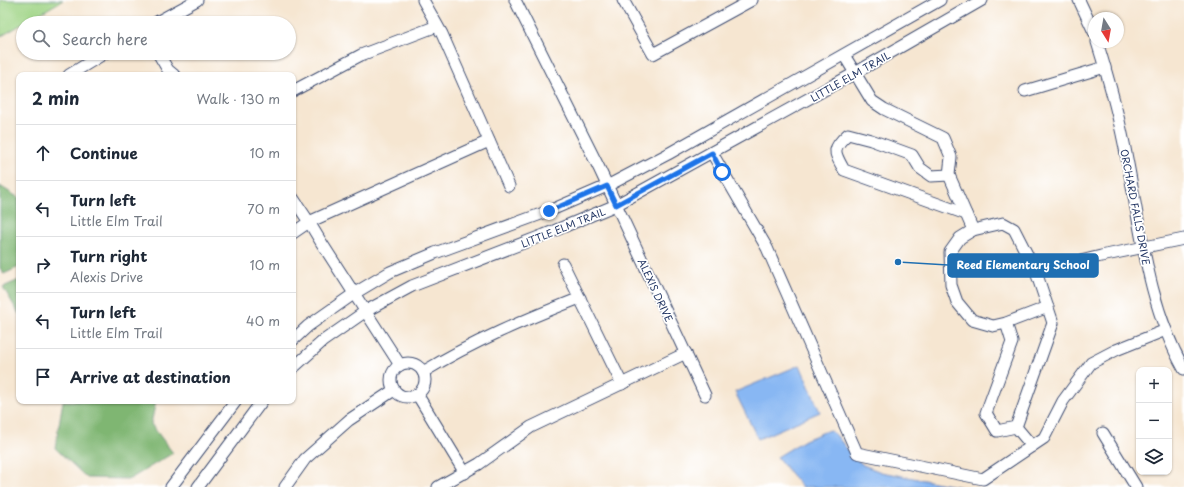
<!DOCTYPE html>
<meta charset="utf-8">
<style>
:root{--surface:#fff;--page:#f2f2f3;--text:#1f2937;--muted:#747a83;--line:#e0e1e3}
body{margin:0;font-family:"Playpen Sans",sans-serif;background:var(--page);color:var(--text)}
.controls{position:absolute;right:12px;bottom:12px;display:grid;overflow:hidden;border-radius:8px;box-shadow:0 1px 3px #0004}
.controls button{width:36px;height:36px;display:grid;place-items:center;padding:0;border:0;border-bottom:1px solid var(--line);background:var(--surface);color:var(--text);font:20px sans-serif}
.compass{position:absolute;left:1088px;top:12px;width:36px;height:36px;border-radius:50%;background:var(--surface);box-shadow:0 1px 3px #0004;rotate:169deg}
.stop{position:absolute;width:12px;height:12px;margin:-9px;border:3px solid #1a73e8;border-radius:50%;background:#fff}
.stop.end{background:#1a73e8;border-color:#fff;box-shadow:0 1px 4px #0008}
.list{margin:0;padding:0;list-style:none}
h2{display:flex;justify-content:space-between;align-items:center;height:52px;margin:0;padding:0 16px;font-size:17px}
h2 small{font-size:13px;font-weight:400;color:var(--muted)}
.list li{display:grid;grid-template-columns:26px 1fr auto;gap:12px;align-items:center;box-sizing:border-box;height:56px;padding:0 16px;border-top:1px solid var(--line)}
.list b{display:block;font-size:15px;white-space:nowrap}
.list p{margin:0;font-size:13px;white-space:nowrap;color:var(--muted)}
.list em{font-size:13px;font-style:normal;color:var(--muted)}
.icon{flex:none;width:22px;height:22px;fill:none;stroke:currentColor;stroke-width:2;stroke-linecap:round;stroke-linejoin:round}
.map{position:relative;flex:none;width:1184px;height:487px;overflow:hidden}
.search{position:absolute;background:var(--surface);box-shadow:0 1px 3px #0004;left:16px;top:16px;width:280px;height:44px;display:flex;align-items:center;gap:10px;box-sizing:border-box;padding:0 14px;border-radius:22px;color:var(--muted);font-size:15px}
.panel{position:absolute;background:var(--surface);box-shadow:0 1px 3px #0004;left:16px;top:72px;width:280px;height:332px;border-radius:8px}
.map>svg:first-child{display:block}
.green{fill:#9fd485;stroke:#5d8272}
.forest{fill:#7fb672;stroke:#4d7268}
.water{fill:#88b7f3;stroke:#5273a8}
.lines{fill:none;stroke-linecap:round;stroke-linejoin:round}
.minor-casing{stroke:#3c4a6f;stroke-width:13}
.minor{stroke:#fff;stroke-width:11}
.route{stroke:#1a73e8;stroke-width:5}
.labels{text-anchor:middle;dominant-baseline:central;stroke-width:3.5;stroke-linejoin:round;paint-order:stroke}
.street-label{font-size:10px;fill:#1b2f5e;stroke:#fff}
.leader{fill:none;stroke:#1f6fb2;stroke-width:1.5}
.callout-dot{fill:#1f6fb2;stroke:#fff;stroke-width:1.5}
.callout{fill:#1f6fb2;stroke:#1f6fb2;stroke-width:1.5}
.callout-label{font-size:11px;text-anchor:middle;font-weight:bold;fill:#fff}
</style>
<div class="map">
<svg width="1184" height="487" viewBox="0 0 1184 487">
<rect width="100%" height="100%" fill="#fff"/>
<filter id="ink" filterUnits="userSpaceOnUse"><feTurbulence type="fractalNoise" baseFrequency=".025" numOctaves="2"/><feDisplacementMap in="SourceGraphic" scale="8" xChannelSelector="R" yChannelSelector="G"/><feConvolveMatrix kernelMatrix="1 2 1 2 8 2 1 2 1" color-interpolation-filters="sRGB"/></filter>
<filter id="wash" filterUnits="userSpaceOnUse"><feTurbulence type="fractalNoise" baseFrequency=".012" numOctaves="4" result="noise"/><feDisplacementMap in="SourceGraphic" scale="16" xChannelSelector="R" yChannelSelector="G"/><feGaussianBlur stdDeviation="0.9" result="paint"/><feColorMatrix in="noise" values="0 0 0 0 0 0 0 0 0 0 0 0 0 0 0 0 0 1.4 0 .05"/><feComposite in="paint" operator="in"/></filter>
<g filter="url(#wash)">
<rect width="100%" height="100%" fill="#f6e6d1"/>
<polygon class="green" points="0,0 63,0 0,37"/>
<g class="forest">
<polygon points="0,186 19,198 19,267 4,274 0,268"/>
<polygon points="19,280 19,314 3,287"/>
<polygon points="63,401 156,401 151,424 173,453 130,479 87,478 55,448"/>
</g>
<g class="water">
<polygon points="800,365 820,412 758,439 735,392"/>
<polygon points="829,430 836,435 851,454 863,465 881,472 961,487 802,487 777,457 805,440"/>
</g>
</g>
<g filter="url(#ink)">
<g class="lines">
<g class="minor-casing">
<g id="minor">
<polyline points="423,0 442,34 509,186"/>
<polyline points="515,0 599,168 705,395"/>
<polyline points="623,0 653,54 752,0"/>
<polyline points="1079,0 1094,32"/>
<polyline points="155,23 197,0"/>
<path d="M1097,42C1109,80 1120,120 1127,159C1141,230 1148,305 1184,369"/>
<polyline points="158,53 168,70 174,75"/>
<polyline points="844,55 872,101 884,109 943,138 951,157 949,175 973,230"/>
<polyline points="69,75 105,53"/>
<polyline points="293,91 361,55 437,26"/>
<polyline points="1025,91 1105,67"/>
<polyline points="712,153 767,248 857,453 983,479 1044,438 1063,401 1091,363 1116,350 1166,330"/>
<path d="M949,175L931,176L920,168L912,155L871,140L848,134C831,149 834,152 844,170L966,214"/>
<polyline points="293,198 309,222 321,242 400,365"/>
<polyline points="293,233 309,222 489,141"/>
<polyline points="563,264 622,384"/>
<polyline points="1036,272 1101,256 1184,239"/>
<polyline points="1006,323 1012,342 986,413 997,431 1016,427 1053,323 1036,272 1014,229 1003,223 973,230 960,238 950,252 951,285 957,302 972,320 993,326 1006,323 1048,307"/>
<polyline points="293,340 308,326 355,293 390,272 435,253 549,211 607,186 668,154 940,0"/>
<circle cx="408" cy="380" r="17"/>
<polyline points="293,368 323,341 366,311 412,286 544,235 616,205 855,73 982,0"/>
<path d="M423,372C474,341 524,320 580,298"/>
<polyline points="417,394 465,473"/>
<polyline points="1016,427 1032,446"/>
<polyline points="1103,433 1136,487"/>
<polyline points="171,487 236,401"/>
<polyline points="198,487 262,401"/>
<polyline points="285,487 305,459 349,420 394,390"/>
<polyline points="438,487 479,464 531,427 686,353"/>
</g>
</g>
<use href="#minor" class="minor"/>
</g>
</g>
<g class="lines" filter="url(#ink)">
<polyline class="route" points="549,211 607,186 616,205 712,153 722,172"/>
</g>
<g class="labels">
<g class="street-label">
<text transform="translate(850 76) rotate(-30)">LITTLE ELM TRAIL</text>
<text transform="translate(1136 207) rotate(79)">ORCHARD FALLS DRIVE</text>
<text transform="translate(563 227) rotate(-22)">LITTLE ELM TRAIL</text>
<text transform="translate(656 290) rotate(65)">ALEXIS DRIVE</text>
</g>
</g>
<path class="leader" d="M898 262L948 265"/>
<circle class="callout-dot" cx="898" cy="262" r="4"/>
<rect class="callout" x="948" y="254" width="150" height="23" rx="4"/>
<g class="callout-label">
<text x="1023" y="269">Reed Elementary School</text>
</g>
</svg>
<div class="controls">
<button>+</button>
<button>−</button>
<button><svg class="icon" aria-label="layers" viewBox="0 0 24 24"><path d="M12 4l9 5-9 5-9-5zM3 14l9 5 9-5"/></svg></button>
</div>
<svg class="compass" viewBox="-18 -18 36 36"><path d="M0-13l5 13h-10z" fill="#e53935"/><path d="M0 13l5-13h-10z" fill="#747a83"/></svg>
<div class="stop" style="left:722px;top:172px"></div>
<div class="stop end" style="left:549px;top:211px"></div>
<div class="search"><svg class="icon" aria-label="search" viewBox="0 0 24 24"><circle cx="10" cy="10" r="6"/><path d="M15 15l6 6"/></svg>Search here</div>
<section class="panel">
<h2>2 min<small>Walk · 130 m</small></h2>
<ul class="list">
<li><svg class="icon" aria-label="ahead" viewBox="0 0 24 24"><path d="M12 20V5M6 11l6-6 6 6"/></svg><div><b>Continue</b></div><em>10 m</em></li>
<li><svg class="icon" aria-label="left" viewBox="0 0 24 24"><path d="M17 20v-9H6M10 6l-5 5 5 5"/></svg><div><b>Turn left</b><p>Little Elm Trail</p></div><em>70 m</em></li>
<li><svg class="icon" aria-label="right" viewBox="0 0 24 24"><path d="M7 20v-9h11M14 6l5 5-5 5"/></svg><div><b>Turn right</b><p>Alexis Drive</p></div><em>10 m</em></li>
<li><svg class="icon" aria-label="left" viewBox="0 0 24 24"><path d="M17 20v-9H6M10 6l-5 5 5 5"/></svg><div><b>Turn left</b><p>Little Elm Trail</p></div><em>40 m</em></li>
<li><svg class="icon" aria-label="arrive" viewBox="0 0 24 24"><path d="M6 21V4h12l-3 4 3 4H6"/></svg><div><b>Arrive at destination</b></div></li>
</ul>
</section>
</div>
